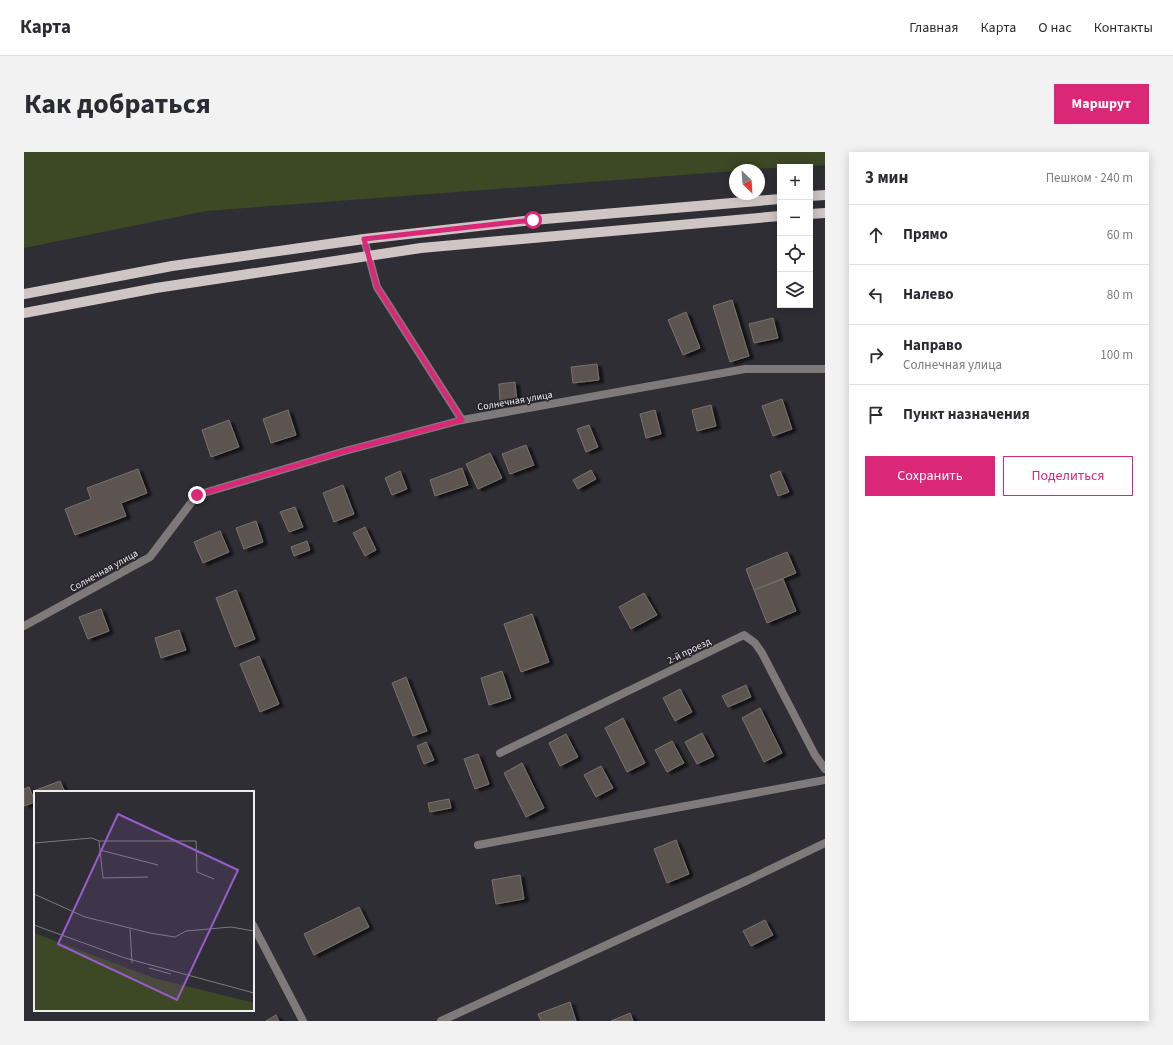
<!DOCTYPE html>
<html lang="ru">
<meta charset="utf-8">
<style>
:root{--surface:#fff;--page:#f2f2f3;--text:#2b2b33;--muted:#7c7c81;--line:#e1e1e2;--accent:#db2777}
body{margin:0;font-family:"Source Sans 3",sans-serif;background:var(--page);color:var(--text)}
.controls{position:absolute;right:12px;top:12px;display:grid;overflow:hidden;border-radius:0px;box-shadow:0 2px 10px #0003}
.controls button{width:36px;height:36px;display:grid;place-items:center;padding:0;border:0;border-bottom:1px solid var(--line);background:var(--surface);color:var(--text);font:20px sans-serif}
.compass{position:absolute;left:705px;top:12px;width:36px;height:36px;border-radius:50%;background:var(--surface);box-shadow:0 2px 10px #0003;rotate:155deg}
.stop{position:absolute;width:12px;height:12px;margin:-9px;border:3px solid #db2777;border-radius:50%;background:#fff}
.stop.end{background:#db2777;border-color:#fff;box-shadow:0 1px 4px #0008}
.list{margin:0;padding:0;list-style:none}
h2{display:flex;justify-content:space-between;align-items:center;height:52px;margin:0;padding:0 16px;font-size:17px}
h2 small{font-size:13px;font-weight:400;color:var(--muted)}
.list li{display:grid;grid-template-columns:26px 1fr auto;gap:12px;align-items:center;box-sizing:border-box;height:60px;padding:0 16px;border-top:1px solid var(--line)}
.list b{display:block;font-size:15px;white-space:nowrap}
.list p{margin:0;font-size:13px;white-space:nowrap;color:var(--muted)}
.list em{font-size:13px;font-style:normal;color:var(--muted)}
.actions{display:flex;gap:8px;padding:12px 16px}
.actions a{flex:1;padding:9px 0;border:1px solid var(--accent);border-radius:0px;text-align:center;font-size:14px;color:var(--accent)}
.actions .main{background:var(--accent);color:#fff}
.icon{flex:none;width:22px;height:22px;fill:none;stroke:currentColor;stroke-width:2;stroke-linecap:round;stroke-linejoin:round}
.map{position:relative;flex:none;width:801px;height:869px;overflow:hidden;border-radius:0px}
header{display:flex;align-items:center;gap:24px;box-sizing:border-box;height:56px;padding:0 20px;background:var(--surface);border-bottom:1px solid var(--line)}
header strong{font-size:19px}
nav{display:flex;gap:22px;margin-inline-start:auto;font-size:14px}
.intro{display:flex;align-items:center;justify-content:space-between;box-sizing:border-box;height:96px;padding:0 24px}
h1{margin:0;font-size:28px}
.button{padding:10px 18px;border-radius:0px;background:var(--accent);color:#fff;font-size:14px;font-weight:700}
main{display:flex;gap:24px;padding:0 24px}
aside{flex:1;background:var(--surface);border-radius:0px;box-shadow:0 2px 10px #0003}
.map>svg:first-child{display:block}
.green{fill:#3d4824}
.building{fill:#5c5550;stroke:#79716c;filter:url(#shadow)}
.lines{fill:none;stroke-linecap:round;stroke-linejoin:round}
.service{stroke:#7f7a7a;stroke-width:8}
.minor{stroke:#7f7a7a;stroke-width:8}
.primary{stroke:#cec5c4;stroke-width:10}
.route{stroke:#db2777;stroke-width:5}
.labels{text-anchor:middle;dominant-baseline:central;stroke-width:3;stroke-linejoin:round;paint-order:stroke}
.street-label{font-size:10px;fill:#edecf1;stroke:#26242b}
.inset-road{fill:none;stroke:#7c7a80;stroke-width:1}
.view{fill:#985ccc;fill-opacity:0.15;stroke:#985ccc;stroke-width:2}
.inset-edge{fill:none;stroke:#edecf1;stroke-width:2}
</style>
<header>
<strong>Карта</strong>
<nav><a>Главная</a><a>Карта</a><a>О нас</a><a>Контакты</a></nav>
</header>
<div class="intro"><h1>Как добраться</h1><a class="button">Маршрут</a></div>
<main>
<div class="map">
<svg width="801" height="869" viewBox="0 0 801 869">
<defs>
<filter id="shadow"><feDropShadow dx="4.5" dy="2.5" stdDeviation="1" flood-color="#0009"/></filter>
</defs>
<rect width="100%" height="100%" fill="#302e35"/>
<polygon class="green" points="0,0 801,0 801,13 711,18 711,19 182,59 0,96"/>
<g class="building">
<polygon points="708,148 725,204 706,210 689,154"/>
<polygon points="662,160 676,196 659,203 644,168"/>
<polygon points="749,166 754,186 730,191 725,172"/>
<polygon points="573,212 575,228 549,231 547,215"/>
<polygon points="491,230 493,250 476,251 475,232"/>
<polygon points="758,247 768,277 749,284 738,254"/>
<polygon points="687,253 692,274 673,279 668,258"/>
<polygon points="264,258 272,283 247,291 239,267"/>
<polygon points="631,258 637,282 622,286 616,262"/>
<polygon points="205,268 215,295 187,305 178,278"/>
<polygon points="565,273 574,295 562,300 553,277"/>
<polygon points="502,293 510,313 486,322 478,302"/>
<polygon points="466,301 478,326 454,337 442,312"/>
<polygon points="438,316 444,333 411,344 406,328"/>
<polygon points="114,317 123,341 97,351 102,364 51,383 41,357 67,347 63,336"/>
<polygon points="567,318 572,327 554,337 549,328"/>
<polygon points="376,319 383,337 368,343 361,326"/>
<polygon points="756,319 765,340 754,344 746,323"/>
<polygon points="319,333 330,362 310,370 299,341"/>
<polygon points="271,355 279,375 265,380 256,360"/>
<polygon points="232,369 239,390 220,397 212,376"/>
<polygon points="341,375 352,398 341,404 329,381"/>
<polygon points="196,379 205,400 179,411 170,390"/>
<polygon points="283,389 286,398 270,404 267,395"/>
<polygon points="763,400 772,421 730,438 722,417"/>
<polygon points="759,427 772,459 743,471 730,438"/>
<polygon points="212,438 231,487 211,495 192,446"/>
<polygon points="620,441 633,463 607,477 595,455"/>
<polygon points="77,457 85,479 64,487 55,465"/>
<polygon points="508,462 525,510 497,520 480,472"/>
<polygon points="155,478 162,498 137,506 131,486"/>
<polygon points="235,504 255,552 236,560 216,512"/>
<polygon points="478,519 487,546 465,553 457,526"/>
<polygon points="382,525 403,579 389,584 368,531"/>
<polygon points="722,533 727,545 704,555 698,544"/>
<polygon points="656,537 668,560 651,569 639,546"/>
<polygon points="736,556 758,601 740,610 718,566"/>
<polygon points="599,566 621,611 603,620 581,576"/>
<polygon points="678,581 690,604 673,612 661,590"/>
<polygon points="542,582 554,605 536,614 525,591"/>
<polygon points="648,589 660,611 643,620 631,598"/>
<polygon points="402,590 410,608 400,612 393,594"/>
<polygon points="454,602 465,632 451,637 440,607"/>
<polygon points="498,611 520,656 502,665 480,621"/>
<polygon points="577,614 589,636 572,645 560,623"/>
<polygon points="36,629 41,640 13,640 12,638"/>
<polygon points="5,635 11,650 0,654 0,637"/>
<polygon points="425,647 427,656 406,660 404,651"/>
<polygon points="652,688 665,722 643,731 630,697"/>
<polygon points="496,723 500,747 472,752 468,728"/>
<polygon points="335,755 345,775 290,803 280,782"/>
<polygon points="741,768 749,783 727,794 719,779"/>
<polygon points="546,850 552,869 517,869 514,862"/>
<polygon points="606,861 609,869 587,869"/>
<polygon points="252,863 255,869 242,869"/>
</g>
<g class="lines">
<g class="service">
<polyline points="454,693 801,628"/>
<polyline points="229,773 279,869"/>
<polyline points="417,869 722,729"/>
</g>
<g class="minor">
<polyline points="340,87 353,135 438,268"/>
<polyline points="0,474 126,405 173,343 321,299 438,268 721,217 801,217"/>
<polyline points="476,601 720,483 731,491 738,501 791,603 801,617"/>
<polyline points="722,729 801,691"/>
</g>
<g class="primary">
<polyline points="786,44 801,43"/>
<polyline points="786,62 801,61"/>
<polyline points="0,142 148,114 340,87 509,68 756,47"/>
<polyline points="0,161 132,136 397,96 756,64"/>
</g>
</g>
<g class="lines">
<polyline class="route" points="173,343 321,299 438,268 353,135 340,87 509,68"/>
</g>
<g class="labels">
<g class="street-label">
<text transform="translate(491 249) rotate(-10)">Солнечная улица</text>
<text transform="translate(80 419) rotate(-29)">Солнечная улица</text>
<text transform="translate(665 499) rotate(-26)">2-й проезд</text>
</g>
</g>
<g transform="translate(10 639)">
<rect width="220" height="220" fill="#302e35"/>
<path d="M0,142L120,187L220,212V220H0Z" fill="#3d4824"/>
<path class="inset-road" d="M65,50L69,87L114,86M0,52L58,47L65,50H162L163,81L180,88M66,59L124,74M0,103L51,126L116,142L141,146L152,140L197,136L220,140M0,134L91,167L220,202M96,138L98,172M115,177L137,183"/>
<path class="view" d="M84,23L204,79L143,209L24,153Z"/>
<rect width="220" height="220" class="inset-edge"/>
</g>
</svg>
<div class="controls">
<button>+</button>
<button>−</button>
<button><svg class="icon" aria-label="locate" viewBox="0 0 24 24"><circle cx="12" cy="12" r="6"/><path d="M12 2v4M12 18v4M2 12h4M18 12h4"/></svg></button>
<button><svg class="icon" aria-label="layers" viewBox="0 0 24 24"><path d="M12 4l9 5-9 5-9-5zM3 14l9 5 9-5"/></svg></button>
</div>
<svg class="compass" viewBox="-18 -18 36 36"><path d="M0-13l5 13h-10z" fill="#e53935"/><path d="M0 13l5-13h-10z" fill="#7c7c81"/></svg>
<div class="stop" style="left:509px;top:68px"></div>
<div class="stop end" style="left:173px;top:343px"></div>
</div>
<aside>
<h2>3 мин<small>Пешком · 240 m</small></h2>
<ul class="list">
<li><svg class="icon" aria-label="ahead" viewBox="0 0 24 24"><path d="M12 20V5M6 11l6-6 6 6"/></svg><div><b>Прямо</b></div><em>60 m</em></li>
<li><svg class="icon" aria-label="left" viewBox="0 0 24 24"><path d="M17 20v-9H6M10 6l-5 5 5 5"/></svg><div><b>Налево</b></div><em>80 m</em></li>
<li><svg class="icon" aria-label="right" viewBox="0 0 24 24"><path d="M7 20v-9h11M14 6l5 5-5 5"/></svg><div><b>Направо</b><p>Солнечная улица</p></div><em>100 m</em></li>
<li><svg class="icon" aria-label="arrive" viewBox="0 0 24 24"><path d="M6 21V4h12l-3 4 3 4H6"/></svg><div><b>Пункт назначения</b></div></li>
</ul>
<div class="actions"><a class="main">Сохранить</a><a>Поделиться</a></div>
</aside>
</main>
